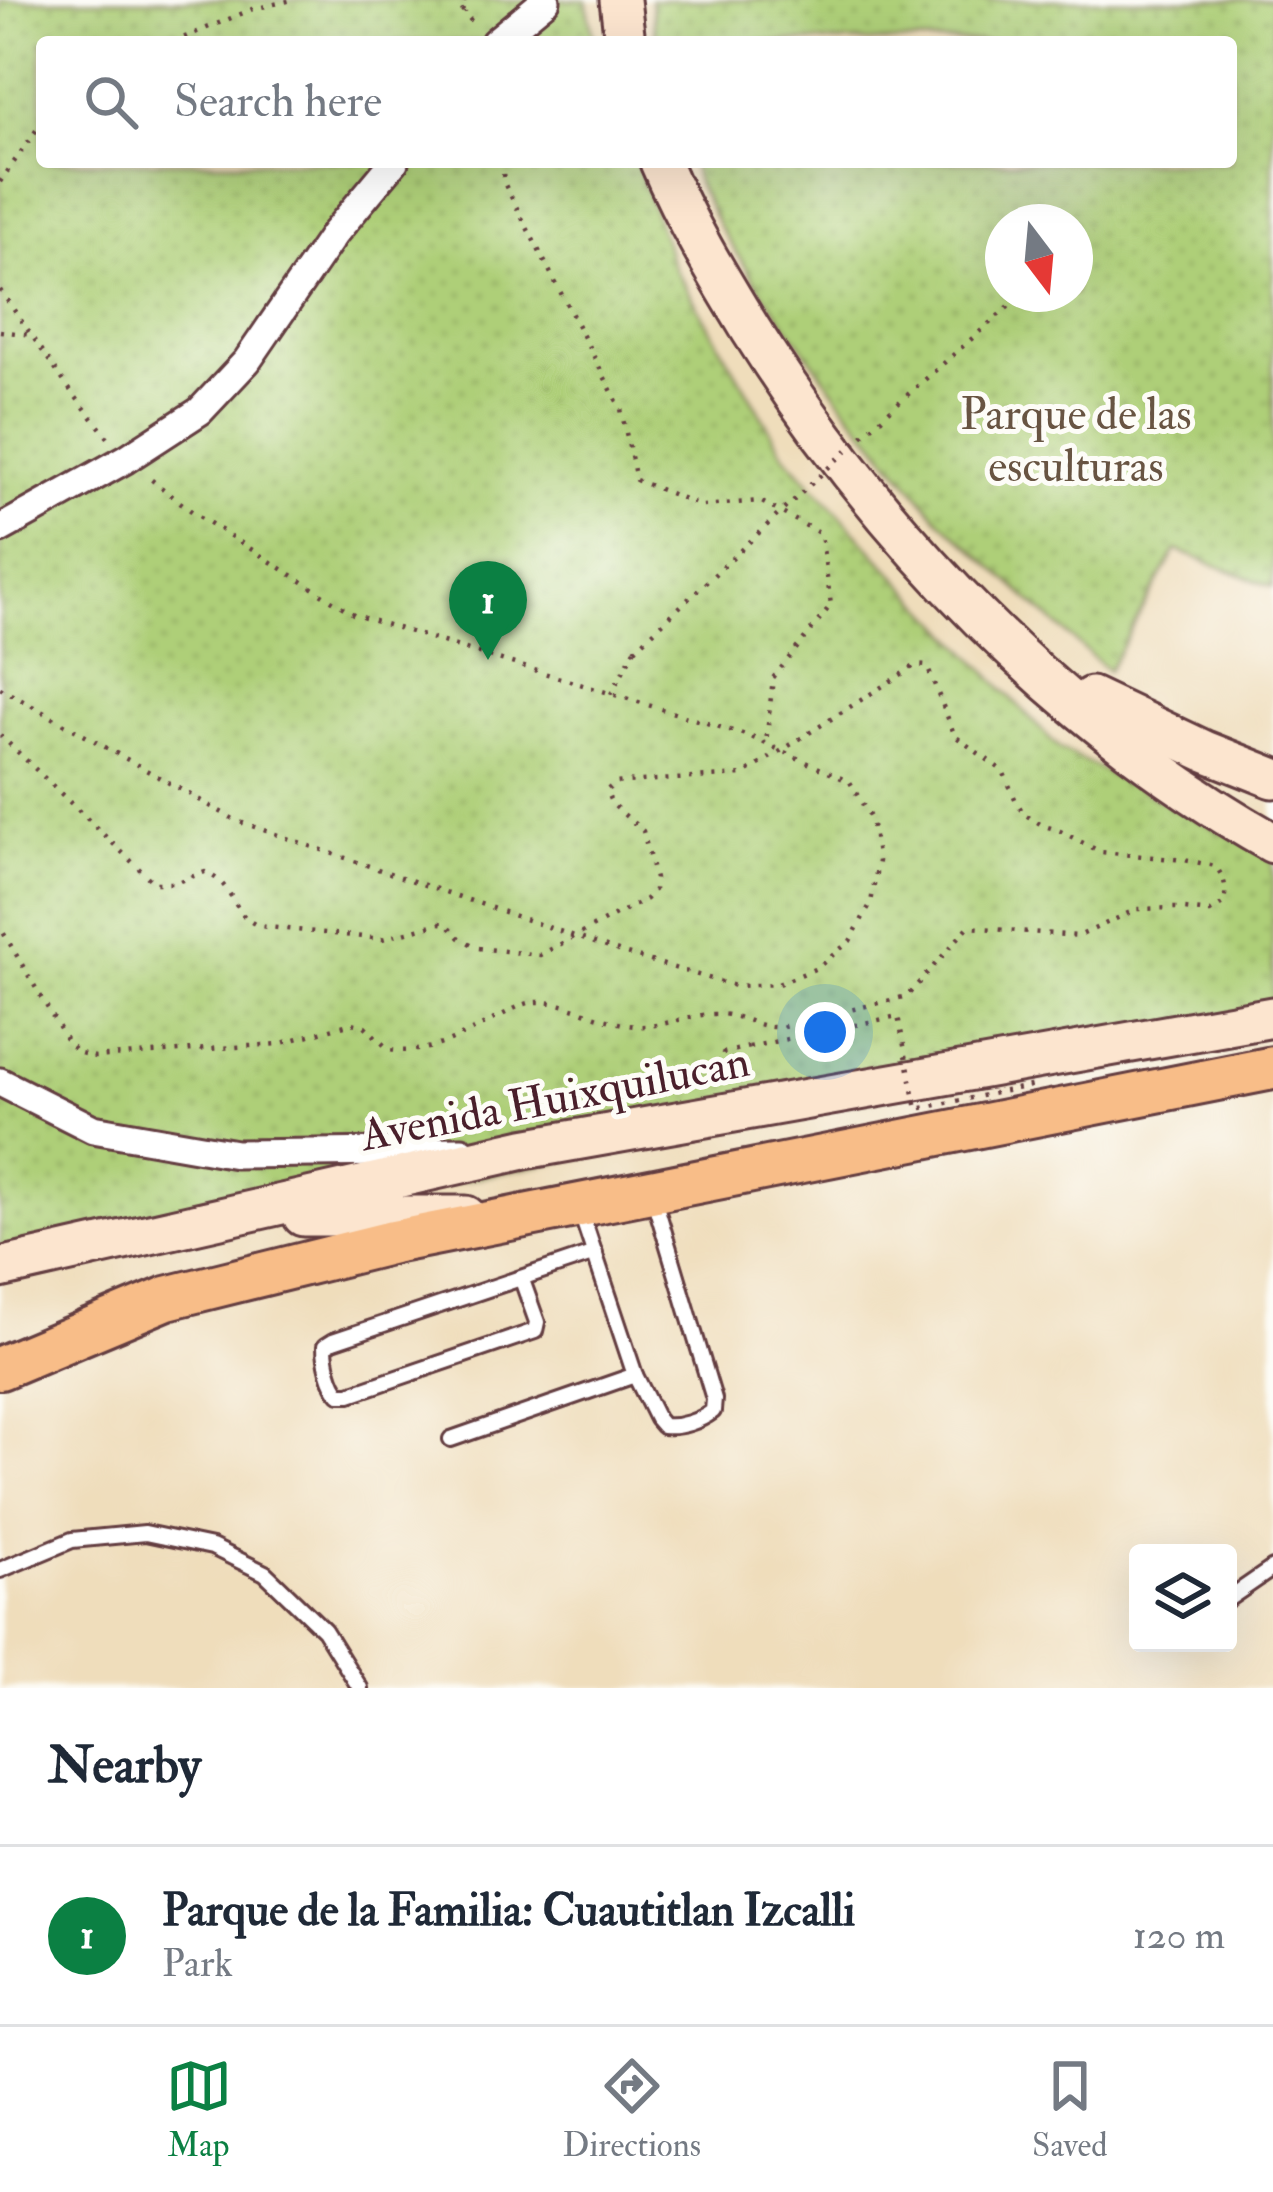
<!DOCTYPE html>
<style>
:root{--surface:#fff;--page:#f6f6f7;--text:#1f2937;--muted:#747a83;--line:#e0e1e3;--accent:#0b8043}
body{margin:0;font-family:"IM FELL Double Pica",serif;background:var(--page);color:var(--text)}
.controls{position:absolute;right:36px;bottom:36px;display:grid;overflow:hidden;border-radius:12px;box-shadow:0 12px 48px #0002}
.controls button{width:108px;height:108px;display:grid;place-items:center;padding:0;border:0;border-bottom:3px solid var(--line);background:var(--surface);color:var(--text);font:60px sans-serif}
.compass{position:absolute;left:985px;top:204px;width:108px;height:108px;border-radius:50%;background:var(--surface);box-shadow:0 12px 48px #0002;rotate:164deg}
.you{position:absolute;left:825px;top:1032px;width:42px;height:42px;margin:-30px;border:9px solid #fff;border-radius:50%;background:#1a73e8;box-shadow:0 0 0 18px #1a73e833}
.badge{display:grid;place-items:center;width:78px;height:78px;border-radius:50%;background:var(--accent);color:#fff;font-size:39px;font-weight:700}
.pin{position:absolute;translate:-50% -99px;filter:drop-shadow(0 3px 6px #0008)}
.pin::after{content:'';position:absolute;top:63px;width:42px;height:36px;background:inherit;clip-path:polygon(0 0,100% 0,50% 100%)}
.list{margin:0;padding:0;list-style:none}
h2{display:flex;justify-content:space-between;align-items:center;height:156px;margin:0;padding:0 48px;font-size:51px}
h2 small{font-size:39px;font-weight:400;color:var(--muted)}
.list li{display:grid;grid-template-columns:78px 1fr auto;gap:36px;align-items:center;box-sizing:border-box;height:180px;padding:0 48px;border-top:3px solid var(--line)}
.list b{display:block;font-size:45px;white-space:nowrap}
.list p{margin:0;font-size:39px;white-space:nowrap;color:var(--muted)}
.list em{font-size:39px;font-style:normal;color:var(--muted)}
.icon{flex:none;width:66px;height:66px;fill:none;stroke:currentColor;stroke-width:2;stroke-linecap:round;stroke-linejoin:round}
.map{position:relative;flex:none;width:1273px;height:1688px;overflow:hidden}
.search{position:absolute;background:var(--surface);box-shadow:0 12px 48px #0002;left:36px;right:36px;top:36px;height:132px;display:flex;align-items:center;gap:30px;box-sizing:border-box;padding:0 42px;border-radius:12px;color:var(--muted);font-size:45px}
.sheet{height:336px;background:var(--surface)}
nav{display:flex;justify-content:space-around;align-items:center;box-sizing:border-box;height:168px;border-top:3px solid var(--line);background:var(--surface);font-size:33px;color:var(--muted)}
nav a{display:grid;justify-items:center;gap:6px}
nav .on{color:var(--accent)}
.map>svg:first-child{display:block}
.park{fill:url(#park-dots);stroke:#7c7752;stroke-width:3;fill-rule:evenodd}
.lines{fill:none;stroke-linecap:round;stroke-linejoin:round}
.lane-casing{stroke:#633c41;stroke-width:20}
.street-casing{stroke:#633c41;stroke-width:33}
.secondary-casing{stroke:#633c41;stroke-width:45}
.primary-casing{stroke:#633c41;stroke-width:48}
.path{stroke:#633c41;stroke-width:4.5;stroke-dasharray:3 9;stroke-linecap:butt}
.lane{stroke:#fff;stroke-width:14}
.street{stroke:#fff;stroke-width:27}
.secondary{stroke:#fce5cf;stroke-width:39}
.primary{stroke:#f8bd88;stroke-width:42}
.path-bridge{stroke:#633c41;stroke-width:4.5;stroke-dasharray:3 9;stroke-linecap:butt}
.labels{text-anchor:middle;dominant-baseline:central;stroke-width:10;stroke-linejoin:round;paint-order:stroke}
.park-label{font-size:45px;fill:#685442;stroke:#fdfcf7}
.street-label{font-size:45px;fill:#4a1f2b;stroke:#fdfcf7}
</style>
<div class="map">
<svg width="1273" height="1688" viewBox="0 0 1273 1688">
<defs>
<pattern id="park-dots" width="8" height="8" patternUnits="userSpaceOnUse" patternTransform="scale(3)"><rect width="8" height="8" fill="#aecf78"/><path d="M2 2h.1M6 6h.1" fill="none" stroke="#97b168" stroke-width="1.8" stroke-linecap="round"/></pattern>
</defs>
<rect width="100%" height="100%" fill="#fdfcf7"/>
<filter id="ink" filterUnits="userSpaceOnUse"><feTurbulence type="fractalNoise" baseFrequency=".00833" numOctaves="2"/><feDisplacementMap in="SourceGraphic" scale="24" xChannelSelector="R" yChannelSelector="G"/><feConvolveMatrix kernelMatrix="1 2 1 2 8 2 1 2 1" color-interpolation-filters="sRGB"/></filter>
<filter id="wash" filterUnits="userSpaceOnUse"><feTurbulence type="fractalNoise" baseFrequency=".004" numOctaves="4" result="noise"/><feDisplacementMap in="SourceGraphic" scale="48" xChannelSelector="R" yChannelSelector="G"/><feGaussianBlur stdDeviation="2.7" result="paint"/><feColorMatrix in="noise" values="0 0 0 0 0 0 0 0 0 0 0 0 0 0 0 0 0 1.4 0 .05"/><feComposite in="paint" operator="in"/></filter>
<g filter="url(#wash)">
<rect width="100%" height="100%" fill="#efddbb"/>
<g class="park">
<polygon points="0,0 586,0 595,42 42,42 42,162 636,162 674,267 785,455 893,573 1059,748 1273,858 1273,1018 0,1273"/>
<path d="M651,0H1273V587L1176,550L1108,671L939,519L849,411L760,289L719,226L698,185L691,162H1231V42H656ZM1003,222H1075V294H1003Z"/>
</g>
</g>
<g filter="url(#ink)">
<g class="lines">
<g class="lane-casing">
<g id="lane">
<path d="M522,1280L537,1322L535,1331L350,1394H340C330,1384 325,1360 325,1346L333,1341L595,1253"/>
<path d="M635,1375L657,1419L663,1426C680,1428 700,1421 713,1411L714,1399L653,1196"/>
<polyline points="451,1439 635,1375 580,1210"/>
<polyline points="0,1570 72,1540 145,1533 212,1547 265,1573 324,1630 360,1688"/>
<polyline points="1228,1599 1273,1568"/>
</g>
</g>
<g class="street-casing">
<g id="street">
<polyline points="495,42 546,0"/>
<polyline points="0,529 126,459 200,411 247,361 334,234 394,162"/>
<polyline points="0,1082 93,1129 236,1154 462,1151"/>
</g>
</g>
<g class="secondary-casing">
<g id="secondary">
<polyline points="620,0 625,42"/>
<path d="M660,162C685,221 718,276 751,330C880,536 1061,724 1273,843"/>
<polyline points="1091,697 1205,751 1273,778"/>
<polyline points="303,1216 466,1216"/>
<polyline points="0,1268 524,1149 1273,1017"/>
</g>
</g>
<g class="primary-casing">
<polyline id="primary" points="0,1368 167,1298 393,1242 1273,1068"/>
</g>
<g class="path">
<polyline points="454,0 473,23"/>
<polyline points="464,0 465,13"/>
<polyline points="173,42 253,9 292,0"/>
<polyline points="502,162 504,183 621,409 636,480 702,506 760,501 821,534 831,605 773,678 766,743"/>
<polyline points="0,182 42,122"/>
<polyline points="1075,249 1093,233"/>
<polyline points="0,290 67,386 110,440"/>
<polyline points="0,331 32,335"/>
<polyline points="0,688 237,821 627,954 735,986 778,984 817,968 850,941 871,903 878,861 871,819 850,782 749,736 355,615 194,513 148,477"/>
<polyline points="611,694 635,649"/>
<path d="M0,735L154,883H174L205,872C237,886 230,914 259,926L382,939L440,923L447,924L460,938L478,948L540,955L646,899L654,890L655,879L643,831L612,804L606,791L615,783L624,782L743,775L916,665L927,666L955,736L1003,771L1016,801L1024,814L1042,825L1060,831L1101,852L1184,860L1216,866C1225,881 1228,887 1223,904L1210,912L1176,908L1137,909L1079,936L968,927L907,996L781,1027C759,1029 741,1014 718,1014C690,1013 664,1028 636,1026C604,1024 568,1000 536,1002C525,1002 512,1010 502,1015C463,1035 434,1055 389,1050L365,1026L352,1023L278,1044L95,1057L77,1052L67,1041L0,927"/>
<polyline points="728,1077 723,1053 749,1047"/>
</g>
<use href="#lane" class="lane"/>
<use href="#street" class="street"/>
<use href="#secondary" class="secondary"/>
<use href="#primary" class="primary"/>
<g class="path-bridge">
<polyline points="635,649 890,410 1023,294"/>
<polyline points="749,1047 898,1016 917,1109 1035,1085"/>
</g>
</g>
</g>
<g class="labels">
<g class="park-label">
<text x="1076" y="415">Parque de las<tspan x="1076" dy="52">esculturas</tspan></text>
</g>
<g class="street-label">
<text transform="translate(555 1099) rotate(-11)">Avenida Huixquilucan</text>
</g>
</g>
</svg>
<div class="controls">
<button><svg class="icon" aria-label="layers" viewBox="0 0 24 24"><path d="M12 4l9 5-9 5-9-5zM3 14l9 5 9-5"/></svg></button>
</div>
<svg class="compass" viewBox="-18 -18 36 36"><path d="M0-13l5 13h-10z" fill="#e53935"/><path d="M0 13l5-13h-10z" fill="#747a83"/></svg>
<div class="you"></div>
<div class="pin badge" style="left:488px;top:660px">1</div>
<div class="search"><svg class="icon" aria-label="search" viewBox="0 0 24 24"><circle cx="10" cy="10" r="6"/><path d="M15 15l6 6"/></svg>Search here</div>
</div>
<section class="sheet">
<h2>Nearby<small></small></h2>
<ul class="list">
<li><span class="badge">1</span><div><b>Parque de la Familia: Cuautitlan Izcalli</b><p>Park</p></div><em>120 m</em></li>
</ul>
</section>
<nav>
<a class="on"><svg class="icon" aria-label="map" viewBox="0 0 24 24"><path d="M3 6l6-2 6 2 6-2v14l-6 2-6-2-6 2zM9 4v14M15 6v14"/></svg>Map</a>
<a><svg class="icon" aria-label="directions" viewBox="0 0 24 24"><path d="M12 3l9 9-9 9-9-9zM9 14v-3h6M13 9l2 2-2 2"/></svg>Directions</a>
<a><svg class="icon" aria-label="saved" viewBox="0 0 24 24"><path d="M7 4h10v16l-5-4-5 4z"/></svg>Saved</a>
</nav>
